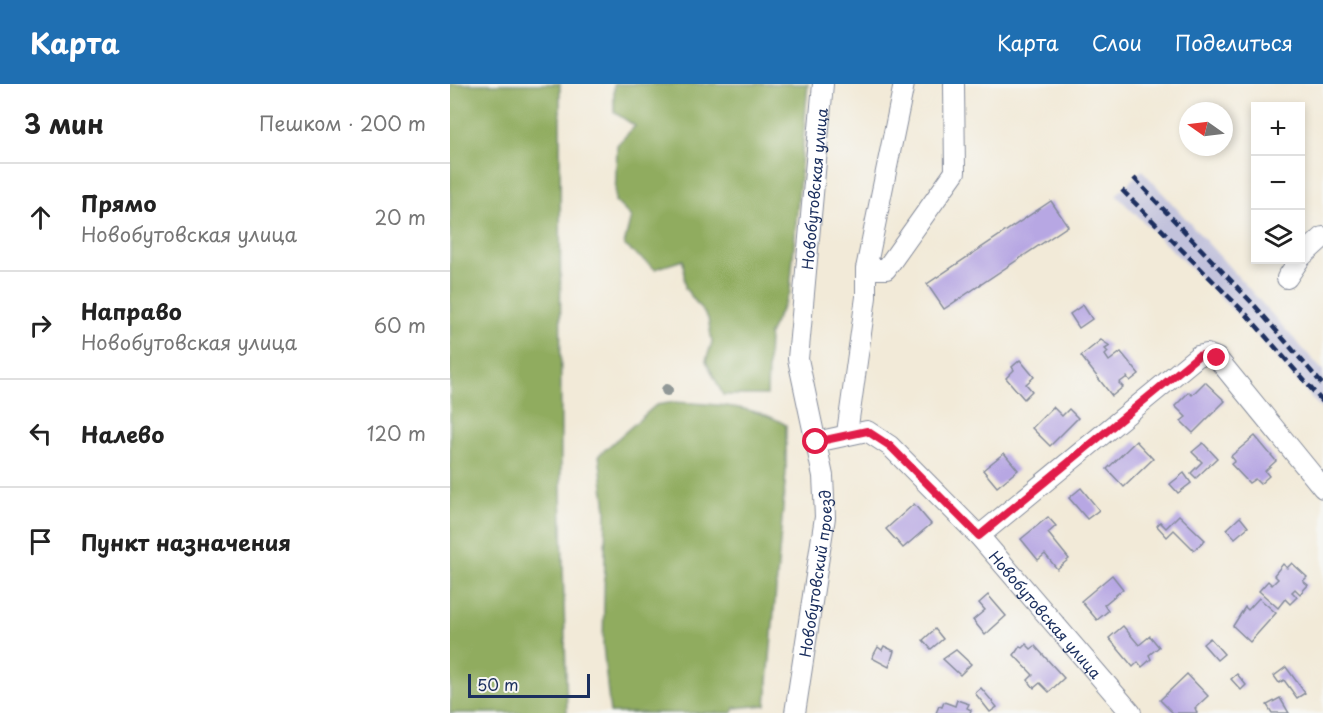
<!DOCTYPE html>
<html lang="ru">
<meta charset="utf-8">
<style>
:root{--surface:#fff;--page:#f6f6f6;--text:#222;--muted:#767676;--line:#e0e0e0;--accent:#1f6fb2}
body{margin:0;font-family:"Playpen Sans",sans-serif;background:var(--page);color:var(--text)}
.controls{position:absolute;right:18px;top:18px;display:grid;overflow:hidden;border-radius:0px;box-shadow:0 3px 9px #0003}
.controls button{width:54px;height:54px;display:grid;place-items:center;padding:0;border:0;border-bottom:2px solid var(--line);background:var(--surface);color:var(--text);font:30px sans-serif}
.compass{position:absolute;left:729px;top:18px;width:54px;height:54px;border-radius:50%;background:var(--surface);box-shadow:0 3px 9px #0003;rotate:284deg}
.scale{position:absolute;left:18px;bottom:15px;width:122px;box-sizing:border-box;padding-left:6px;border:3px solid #1b2f5e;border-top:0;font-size:16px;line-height:21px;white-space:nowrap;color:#1b2f5e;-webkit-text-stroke:4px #f6f6f2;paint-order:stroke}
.stop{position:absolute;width:18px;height:18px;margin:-14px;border:4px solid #e11d48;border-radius:50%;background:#fff}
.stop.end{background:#e11d48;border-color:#fff;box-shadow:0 2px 6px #0008}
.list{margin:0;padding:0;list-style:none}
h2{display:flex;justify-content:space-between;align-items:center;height:78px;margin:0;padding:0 24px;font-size:26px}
h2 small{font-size:20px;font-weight:400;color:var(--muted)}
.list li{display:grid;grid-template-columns:39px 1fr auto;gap:18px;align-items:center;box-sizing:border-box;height:108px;padding:0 24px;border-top:2px solid var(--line)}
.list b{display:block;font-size:22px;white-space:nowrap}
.list p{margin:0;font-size:20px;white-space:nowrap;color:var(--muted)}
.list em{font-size:20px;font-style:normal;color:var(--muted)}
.icon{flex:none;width:33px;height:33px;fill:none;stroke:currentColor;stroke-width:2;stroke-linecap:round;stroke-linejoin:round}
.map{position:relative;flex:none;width:873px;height:629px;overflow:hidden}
header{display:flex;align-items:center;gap:36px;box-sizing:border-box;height:84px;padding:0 30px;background:var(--accent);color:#fff}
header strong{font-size:28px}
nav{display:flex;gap:33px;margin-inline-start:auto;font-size:21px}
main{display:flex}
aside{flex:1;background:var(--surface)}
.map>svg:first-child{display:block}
.industrial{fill:#c2c2dc}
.forest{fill:#90ac5f;stroke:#566e5e;stroke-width:1.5}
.building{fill:#b7a7e3}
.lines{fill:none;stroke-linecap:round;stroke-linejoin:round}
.minor-casing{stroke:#868c9b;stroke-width:22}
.minor{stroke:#fff;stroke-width:20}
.rail{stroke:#1b2f5e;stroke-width:4.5;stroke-dasharray:9 4.5;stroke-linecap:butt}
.tree{fill:#919897}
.route{stroke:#e11d48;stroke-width:8}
.labels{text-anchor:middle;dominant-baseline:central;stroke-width:4.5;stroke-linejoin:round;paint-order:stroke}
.street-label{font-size:15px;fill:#1b2f5e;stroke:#f6f6f2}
</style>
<header>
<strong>Карта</strong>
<nav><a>Карта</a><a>Слои</a><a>Поделиться</a></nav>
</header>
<main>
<aside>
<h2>3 мин<small>Пешком · 200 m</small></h2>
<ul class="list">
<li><svg class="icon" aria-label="ahead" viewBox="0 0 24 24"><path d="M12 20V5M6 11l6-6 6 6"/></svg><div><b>Прямо</b><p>Новобутовская улица</p></div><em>20 m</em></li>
<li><svg class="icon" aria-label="right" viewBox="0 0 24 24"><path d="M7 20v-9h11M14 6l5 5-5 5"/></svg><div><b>Направо</b><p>Новобутовская улица</p></div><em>60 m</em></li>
<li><svg class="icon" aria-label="left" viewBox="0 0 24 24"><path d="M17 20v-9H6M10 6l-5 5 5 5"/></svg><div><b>Налево</b></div><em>120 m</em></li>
<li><svg class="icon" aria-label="arrive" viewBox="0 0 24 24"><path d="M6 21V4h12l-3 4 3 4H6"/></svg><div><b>Пункт назначения</b></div></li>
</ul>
</aside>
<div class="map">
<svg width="873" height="629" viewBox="0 0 873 629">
<rect width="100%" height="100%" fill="#f6f6f2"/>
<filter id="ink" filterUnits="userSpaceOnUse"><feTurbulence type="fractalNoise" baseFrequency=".0167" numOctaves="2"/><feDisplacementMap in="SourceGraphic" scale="12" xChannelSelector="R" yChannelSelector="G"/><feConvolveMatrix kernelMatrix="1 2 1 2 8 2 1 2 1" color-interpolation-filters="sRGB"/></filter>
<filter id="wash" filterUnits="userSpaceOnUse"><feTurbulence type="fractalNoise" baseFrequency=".008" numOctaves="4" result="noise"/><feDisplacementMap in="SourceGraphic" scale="24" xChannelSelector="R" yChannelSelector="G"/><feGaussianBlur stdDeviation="1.35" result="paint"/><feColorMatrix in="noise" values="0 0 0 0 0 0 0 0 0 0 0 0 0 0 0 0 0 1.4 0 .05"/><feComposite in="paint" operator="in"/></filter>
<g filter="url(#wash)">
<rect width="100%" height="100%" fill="#f2ead8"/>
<polygon class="industrial" points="692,86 873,287 873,327 791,234 666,111"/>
<g class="forest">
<polygon points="0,0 110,0 111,405 117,629 0,629"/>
<polygon points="164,0 358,0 340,208 319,250 317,311 273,311 256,277 262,258 258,234 235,204 233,176 205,185 174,161 181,133 165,117 167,61 185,42 164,28"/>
<path d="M225,318C261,320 305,321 336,341V388L316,621L285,624L282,629H160L153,561L156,425L149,371L206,321Z"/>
</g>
<g id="blocks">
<g class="building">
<polygon points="601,117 618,142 494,225 477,200"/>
<polygon points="633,221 642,235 629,244 620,230"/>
<polygon points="651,256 660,262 655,265 658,268 655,271 659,277 671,268 689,290 680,297 677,293 669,299 673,303 662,312 631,272"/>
<polygon points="570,276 584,293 576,300 582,307 574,315 556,294 564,286 562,283"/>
<polygon points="755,298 775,317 743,349 731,337 736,333 725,322 739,308 742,311"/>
<polygon points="603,323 612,332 619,325 628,334 600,362 582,344"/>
<polygon points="805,352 826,377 815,387 819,392 810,400 805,395 799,399 781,380 785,377 781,372"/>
<polygon points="686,357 703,375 674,403 657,385"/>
<polygon points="753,359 767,374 746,394 741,389 752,378 742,368"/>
<polygon points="554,369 568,386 547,403 533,386"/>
<polygon points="734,389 741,399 728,409 720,400"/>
<polygon points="631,404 649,426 637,435 619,414"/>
<polygon points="464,420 481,440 453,464 436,445"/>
<polygon points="729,431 755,456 744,466 724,446 717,453 707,442 710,438 716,444"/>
<polygon points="598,433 606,442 598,449 619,475 607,485 595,470 588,476 571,455"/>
<polygon points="790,433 798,443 785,454 777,445"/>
<polygon points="842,479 857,493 853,497 858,501 850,510 845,505 842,508 847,513 840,520 835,515 828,524 809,507 818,497 822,501 828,495 824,491 833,480 837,484"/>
<polygon points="662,491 673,505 654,521 658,527 647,536 631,517"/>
<polygon points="538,511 556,532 535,551 523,536 535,526 529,519"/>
<polygon points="809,514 826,529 800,558 783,542 795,523 798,526"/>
<polygon points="673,542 689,561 700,552 709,563 699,571 701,575 692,583 688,578 683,583 659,554"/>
<polygon points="485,545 493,555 481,565 473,556"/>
<polygon points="760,554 774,570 767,576 753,560"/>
<polygon points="576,560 581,565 585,562 614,594 599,608 590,599 584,604 578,596 583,591 564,571 570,562 572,564"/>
<polygon points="434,562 444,567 439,583 422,574 428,563 432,566"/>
<polygon points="506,566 521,580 510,591 493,575"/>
<polygon points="836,583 855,609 847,614 834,596 829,599 824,592"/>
<polygon points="737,590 758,612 745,624 747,629 723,629 710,616"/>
<polygon points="787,590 796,601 791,606 781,595"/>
<polygon points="531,604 547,623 540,628 525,609"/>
<polygon points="830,614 839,629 822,629 817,621"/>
<polygon points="507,616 519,620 517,624 521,626 520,629 486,629 489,622 492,623 494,618 505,622"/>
</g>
</g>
</g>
<g filter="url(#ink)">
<use href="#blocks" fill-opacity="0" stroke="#868c9b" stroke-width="1.5"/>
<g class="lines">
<g class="minor-casing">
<g id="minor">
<polyline points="850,174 873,153"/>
<polyline points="416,185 436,185 505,88 504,0"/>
<polyline points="837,194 849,176"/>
<polyline points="397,349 416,213 416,185 454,0"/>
<path id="s1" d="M366,358L417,347L440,362L529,452L681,629"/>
<polyline points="529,452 748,272 757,270 767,274 873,404"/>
<path id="s2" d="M345,629L375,433L373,392L348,275L373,0"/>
</g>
</g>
<use href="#minor" class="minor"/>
<g class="rail">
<polyline points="684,94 805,222 873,301"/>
<polyline points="672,106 796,230 873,318"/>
</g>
</g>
<circle class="tree" cx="217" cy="306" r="6"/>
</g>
<g class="lines" filter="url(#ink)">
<polyline class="route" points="366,358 417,347 440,362 529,452 748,272 757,270 767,274"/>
</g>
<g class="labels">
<g class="street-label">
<text stroke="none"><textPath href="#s2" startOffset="530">Новобутовская улица</textPath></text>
<text stroke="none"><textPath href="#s2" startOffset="141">Новобутовский проезд</textPath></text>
<text stroke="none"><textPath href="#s1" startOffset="309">Новобутовская улица</textPath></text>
</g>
</g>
</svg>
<div class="controls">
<button>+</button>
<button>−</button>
<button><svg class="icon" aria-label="layers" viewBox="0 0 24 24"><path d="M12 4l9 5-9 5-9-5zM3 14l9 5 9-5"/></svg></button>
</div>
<svg class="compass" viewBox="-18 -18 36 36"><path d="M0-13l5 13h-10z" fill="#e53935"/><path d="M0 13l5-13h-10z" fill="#767676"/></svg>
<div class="scale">50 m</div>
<div class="stop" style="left:366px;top:358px"></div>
<div class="stop end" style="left:767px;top:274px"></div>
</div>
</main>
